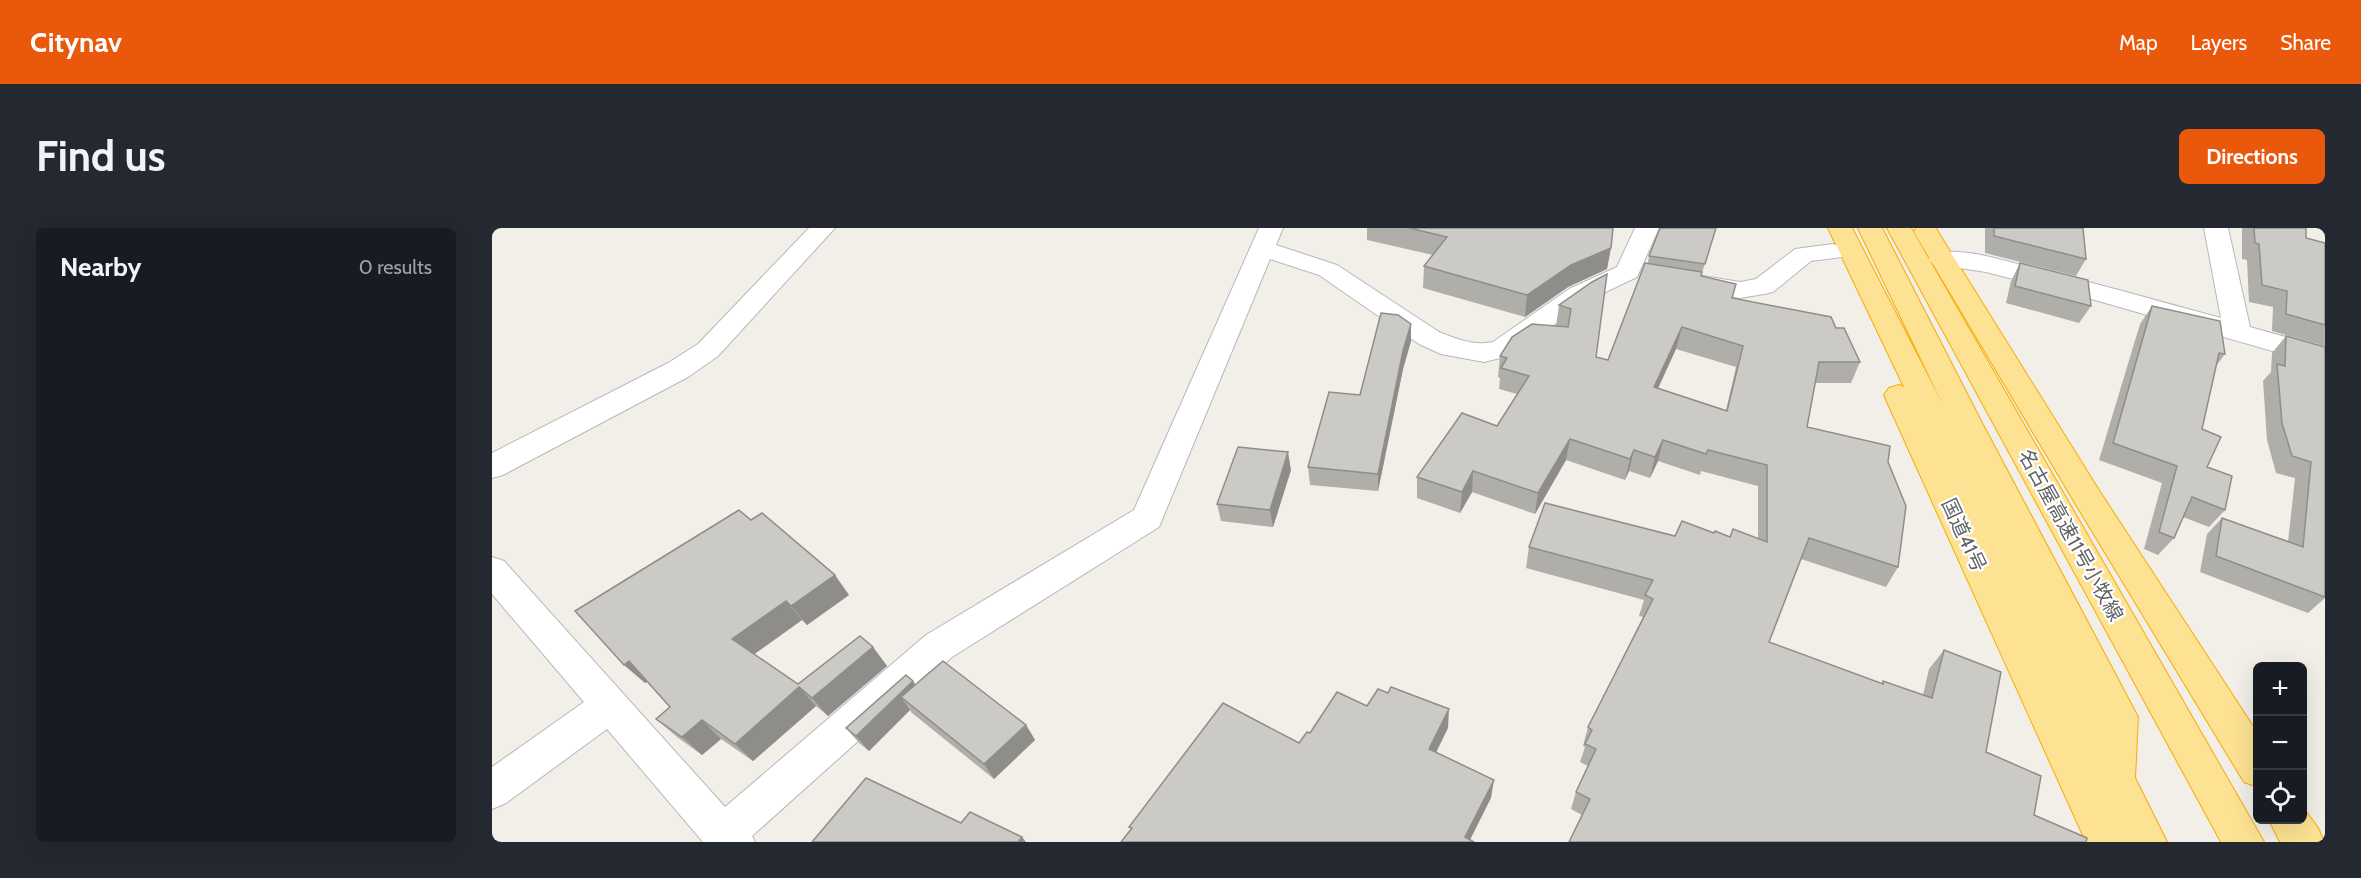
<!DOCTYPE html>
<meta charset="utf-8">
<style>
:root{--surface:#171b24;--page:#242831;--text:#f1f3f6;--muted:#9ea1a6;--line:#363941;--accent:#ea580c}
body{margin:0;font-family:Cabin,"Noto Sans JP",sans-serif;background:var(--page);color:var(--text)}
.controls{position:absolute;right:18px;bottom:18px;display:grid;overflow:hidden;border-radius:9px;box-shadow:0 6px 24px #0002}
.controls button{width:54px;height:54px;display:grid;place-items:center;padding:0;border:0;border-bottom:2px solid var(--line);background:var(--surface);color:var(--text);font:30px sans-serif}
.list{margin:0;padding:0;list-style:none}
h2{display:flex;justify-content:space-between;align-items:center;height:78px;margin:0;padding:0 24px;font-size:26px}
h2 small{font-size:20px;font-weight:400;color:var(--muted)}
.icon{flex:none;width:33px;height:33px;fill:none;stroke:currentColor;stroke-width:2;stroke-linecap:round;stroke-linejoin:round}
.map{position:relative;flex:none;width:1833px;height:614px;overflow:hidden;border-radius:9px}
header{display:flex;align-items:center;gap:36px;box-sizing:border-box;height:84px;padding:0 30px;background:var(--accent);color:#fff}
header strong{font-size:28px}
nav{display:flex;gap:33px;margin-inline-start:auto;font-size:21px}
.intro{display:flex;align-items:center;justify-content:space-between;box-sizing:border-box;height:144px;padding:0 36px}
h1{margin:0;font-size:42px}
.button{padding:15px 27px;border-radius:9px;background:var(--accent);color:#fff;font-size:21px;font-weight:700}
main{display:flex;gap:36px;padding:0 36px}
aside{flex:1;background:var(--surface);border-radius:9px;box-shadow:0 6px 24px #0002}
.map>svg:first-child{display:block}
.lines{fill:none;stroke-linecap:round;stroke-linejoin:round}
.minor-casing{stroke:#b5b8bc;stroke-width:2}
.highway-casing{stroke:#f9ab00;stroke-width:2}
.minor{fill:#fff;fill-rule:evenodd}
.highway{fill:#fde293;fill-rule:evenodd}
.wall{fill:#afaea9;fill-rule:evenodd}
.shaded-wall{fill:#8f8d8a}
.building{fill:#cccac5;stroke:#8f8d8a;stroke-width:1.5;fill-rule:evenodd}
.labels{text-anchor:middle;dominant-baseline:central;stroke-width:4.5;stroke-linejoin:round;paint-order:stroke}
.street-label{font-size:20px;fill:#5f6368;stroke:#fff}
</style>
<header>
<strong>Citynav</strong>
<nav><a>Map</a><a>Layers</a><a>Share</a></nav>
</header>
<div class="intro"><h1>Find us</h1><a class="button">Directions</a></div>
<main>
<aside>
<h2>Nearby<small>0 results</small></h2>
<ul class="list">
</ul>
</aside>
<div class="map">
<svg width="1833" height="614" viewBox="0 0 1833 614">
<rect width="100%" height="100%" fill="#f1efe8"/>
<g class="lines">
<g class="minor-casing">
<g id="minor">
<polygon points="317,0 343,0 226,128 196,149 11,247 0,250 0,225 176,135 206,116"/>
<path d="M767,0H791L784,17L845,37L947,104C964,111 982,118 1001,114L1077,61L1125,39L1143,0H1167L1145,49L1095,73L1020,127L992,134L949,126L927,116L827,47L778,31L667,299L460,429L260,608L263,614H211L115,501L14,575L0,581V539L92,474L0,366V329L12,333L233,579L434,407L642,282Z"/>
<path d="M1712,0H1736L1758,99L1833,120V138L1589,68L1494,44L1441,36L1437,31L1441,26C1470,18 1512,33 1541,40C1604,55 1666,73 1729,90Z"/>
<polygon points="1341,16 1350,19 1354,24 1350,29 1319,33 1281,64 1272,66 1248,70 1190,60 1186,54 1190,48 1199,46 1248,54 1264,51 1303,21"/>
</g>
</g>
<g class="highway-casing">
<g id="highway">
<polygon points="1336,0 1360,0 1452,179 1366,0 1390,0 1490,195 1646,489 1643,550 1675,614 1594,614 1392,167 1397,160 1407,157 1412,159"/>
<polygon points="1395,0 1419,0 1772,614 1729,614"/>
<polygon points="1424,0 1444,0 1446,4 1608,264 1766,506 1766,559 1752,554 1586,280 1422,4"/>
<polygon points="1810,578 1826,600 1832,614 1788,614 1777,592 1810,592"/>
</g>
</g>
<use href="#minor" class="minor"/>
<use href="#highway" class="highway"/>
</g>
<g class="wall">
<polygon points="875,0 1121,0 1115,41 1076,59 1033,89 931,60 932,38 941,27 875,12"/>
<path d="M1224,0L1209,48L1240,70L1344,100L1368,134L1359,155H1323L1315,199L1396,234L1406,339L1394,359L1309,331L1277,414L1389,456L1391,453L1431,467L1437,441L1452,422L1494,524L1542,587H1090L1079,581L1084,564L1096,538L1088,534L1093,519L1091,518L1096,499L1151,389L1147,388L1152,372L1034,340L1037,319L1222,305L1238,309L1266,311V258L1209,243L1208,247L1166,233L1158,250L1137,243L1133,252L1074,232L1043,286L980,264L968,285L925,270V249L1005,198L1025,166L1007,161L1008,150L1006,149L1008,128L1064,98L1067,77L1100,54L1104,129L1116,132L1156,35L1157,28ZM1184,121L1244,139L1234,182L1166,160Z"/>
<polygon points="1493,0 1591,0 1594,31 1584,48 1493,25"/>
<polygon points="1750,0 1814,0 1814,10 1833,15 1833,118 1780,103 1781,79 1757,74 1755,32 1750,31"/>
<polygon points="1528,35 1599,78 1587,95 1514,75 1519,53"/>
<polygon points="1660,78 1733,126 1724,138 1710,201 1715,239 1733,282 1717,299 1691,289 1682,310 1666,327 1652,321 1670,255 1607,232 1648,96"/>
<polygon points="919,96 919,113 911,141 886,263 818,257 816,239"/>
<polygon points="1794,108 1833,119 1833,370 1816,385 1708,344 1715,306 1730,290 1796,314 1803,250 1784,245 1775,212 1771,153 1779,144 1780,125"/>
<polygon points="799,242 781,299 729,293 725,276"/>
<polygon points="259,292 357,367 315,397 310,392 262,426 306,456 381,419 395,438 336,488 324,478 261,533 229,511 210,527 185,509 164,491 178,479 155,454 153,455"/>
<polygon points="424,457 534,497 543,512 502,551 420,485 418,482 377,523 367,515 354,500"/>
</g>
<g class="shaded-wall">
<polygon points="1119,20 1115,41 1076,59 1033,89 1035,67 1079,37"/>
<polygon points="919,96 919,113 911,141 886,263 886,246 911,123"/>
<polygon points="1190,99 1184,121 1157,180 1162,159"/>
<polygon points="1078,211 1074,232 1043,286 1046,265"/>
<polygon points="1171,212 1166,233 1158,250 1163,229"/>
<polygon points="1142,222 1137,243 1133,252 1138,231"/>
<polygon points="796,224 799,242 781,299 778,282"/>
<polygon points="981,243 980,264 968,285 970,264"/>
<polygon points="343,347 357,367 315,397 299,378"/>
<polygon points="294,373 310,392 257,430 240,411"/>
<polygon points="381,419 395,438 336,488 320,470"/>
<polygon points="137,433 158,452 153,455 132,437"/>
<polygon points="421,453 432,469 409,469 418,482 377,523 364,508"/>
<polygon points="307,459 324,478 261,533 243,516"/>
<polygon points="957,481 956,500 937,539 937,521"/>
<polygon points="210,492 229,511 210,527 190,509"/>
<polygon points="534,497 543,512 502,551 492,536"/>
<polygon points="1002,552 999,570 977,614 973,609"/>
<polygon points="530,609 534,614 526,614"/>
</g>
<g class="building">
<polygon points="917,0 1121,0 1119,20 1079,37 1035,67 932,38 955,9"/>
<polygon points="1168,0 1224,0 1213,36 1157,28"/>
<polygon points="1502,0 1591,0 1594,31 1502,8"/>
<polygon points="1762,0 1814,0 1814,10 1833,15 1833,97 1794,86 1795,63 1770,57 1767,16 1763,15"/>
<path d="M1153,35L1210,44L1209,48L1244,56L1240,70L1339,89L1344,100H1352L1368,134H1327L1315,199L1398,218L1396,234L1414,278L1406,339L1317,310L1277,414L1391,456V453L1440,470L1452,422L1509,444L1494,524L1549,548L1542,587L1595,610L1594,614H1077L1098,571L1084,564L1104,521L1093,516L1100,502L1096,499L1161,371L1153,367L1161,352L1037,319L1053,275L1183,308L1190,293L1222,305L1223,303L1238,309L1241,301L1275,314V237L1216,222L1214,226L1171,212L1163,229L1142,222L1138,231L1078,211L1046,265L981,243L970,264L925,249L970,185L1005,198L1037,148L1009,140L1015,130L1008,128L1020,109L1040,96L1076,99L1079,81L1067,77L1100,54L1115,46L1104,129L1116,132ZM1190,99L1251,118L1235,183L1162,159Z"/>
<polygon points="1528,35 1596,52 1599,78 1523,58"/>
<polygon points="1660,78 1728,93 1733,126 1727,125 1710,201 1729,209 1715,239 1740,248 1733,282 1700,269 1682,310 1667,304 1685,238 1621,215"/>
<polygon points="889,85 906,87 919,96 911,123 886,246 816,239 837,164 868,167"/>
<polygon points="1794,108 1833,119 1833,369 1724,328 1730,290 1811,319 1819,234 1800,228 1790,195 1785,136 1793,138"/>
<polygon points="746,219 796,224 778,282 725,276"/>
<polygon points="247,282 259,292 270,285 343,347 299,378 294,373 240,411 306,456 368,408 381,419 320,470 307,459 243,516 210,492 190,509 164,491 178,479 137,433 132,437 83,383"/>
<polygon points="451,433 534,497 492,536 409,469"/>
<polygon points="414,447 421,453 364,508 354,500"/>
<polygon points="899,459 957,481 937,521 1002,552 973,609 982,614 629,614 640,600 637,599 731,475 807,515 815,504 818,505 845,464 875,478 886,461 896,465"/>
<polygon points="374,550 469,595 478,584 530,609 526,614 320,614"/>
</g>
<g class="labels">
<g class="street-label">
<text transform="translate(1472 307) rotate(65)">国道41号</text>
<text transform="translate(1579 307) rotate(61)">名古屋高速11号小牧線</text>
</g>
</g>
</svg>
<div class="controls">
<button>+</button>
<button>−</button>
<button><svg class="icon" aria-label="locate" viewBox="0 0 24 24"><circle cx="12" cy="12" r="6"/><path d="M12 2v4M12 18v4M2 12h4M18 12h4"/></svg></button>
</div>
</div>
</main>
